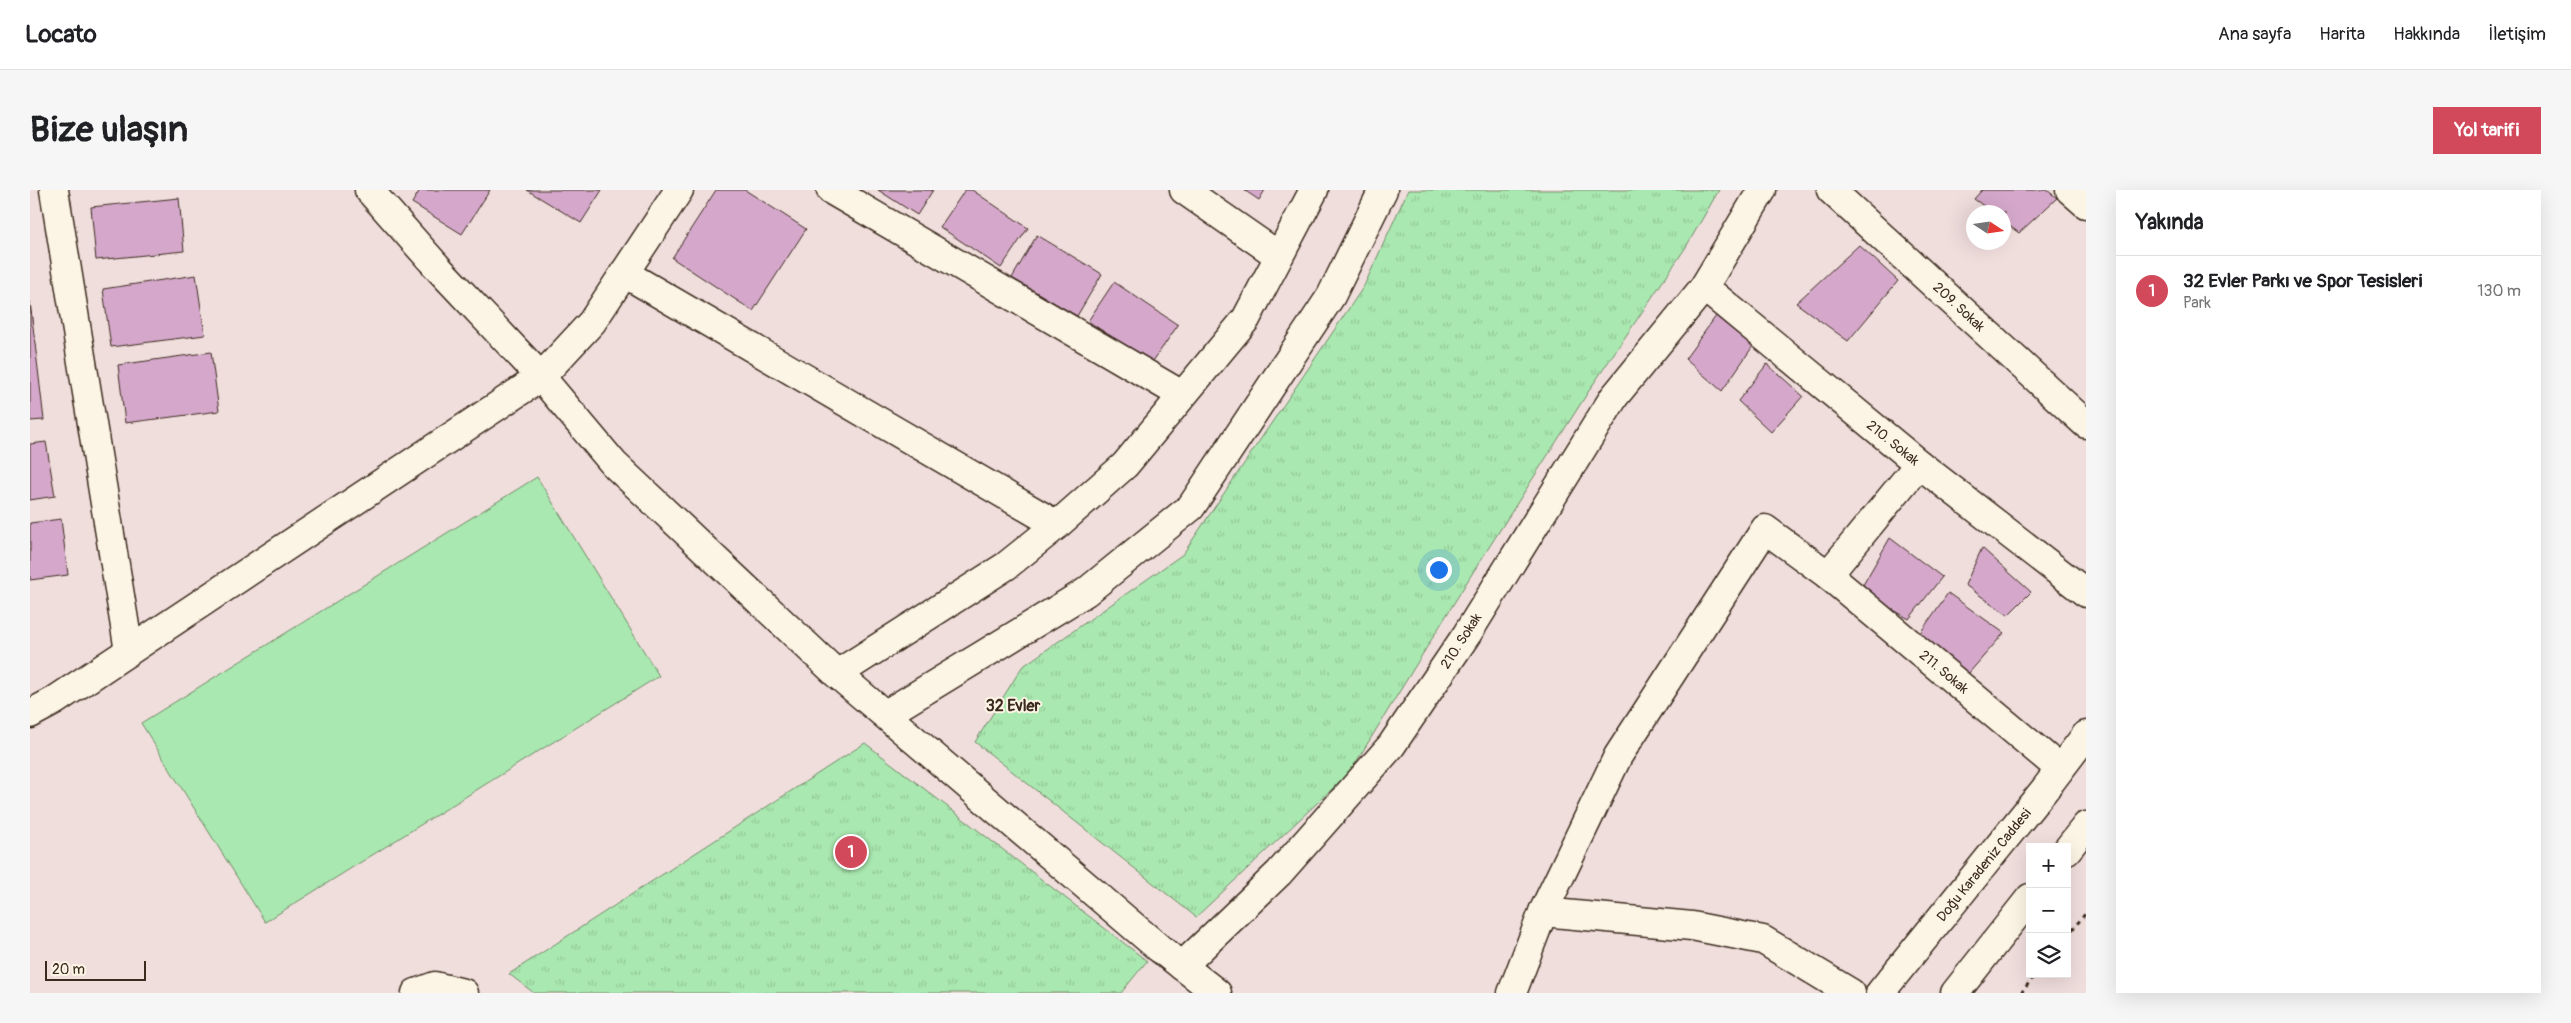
<!DOCTYPE html>
<html lang="tr">
<meta charset="utf-8">
<style>
:root{--surface:#fff;--page:#f6f6f6;--text:#202124;--muted:#757577;--line:#e0e0e0;--accent:#d1495b}
body{margin:0;font-family:Pangolin,sans-serif;background:var(--page);color:var(--text)}
.controls{position:absolute;right:15px;bottom:15px;display:grid;overflow:hidden;border-radius:0px;box-shadow:0 5px 20px #0002}
.controls button{width:45px;height:45px;display:grid;place-items:center;padding:0;border:0;border-bottom:1px solid var(--line);background:var(--surface);color:var(--text);font:25px sans-serif}
.compass{position:absolute;left:1936px;top:15px;width:45px;height:45px;border-radius:50%;background:var(--surface);box-shadow:0 5px 20px #0002;rotate:102deg}
.scale{position:absolute;left:15px;bottom:12px;width:101px;box-sizing:border-box;padding-left:5px;border:2px solid #3b2a1e;border-top:0;font-size:14px;line-height:18px;white-space:nowrap;color:#3b2a1e;-webkit-text-stroke:4px #fcf5e5;paint-order:stroke}
.you{position:absolute;left:1408px;top:379px;width:18px;height:18px;margin:-12px;border:4px solid #fff;border-radius:50%;background:#1a73e8;box-shadow:0 0 0 8px #1a73e833}
.badge{display:grid;place-items:center;width:32px;height:32px;border-radius:50%;background:var(--accent);color:#fff;font-size:16px;font-weight:700}
.pin{position:absolute;translate:-50% -50%;border:2px solid #fff;box-shadow:0 1px 5px #0006}
.list{margin:0;padding:0;list-style:none}
h2{display:flex;justify-content:space-between;align-items:center;height:65px;margin:0;padding:0 20px;font-size:21px}
h2 small{font-size:16px;font-weight:400;color:var(--muted)}
.list li{display:grid;grid-template-columns:32px 1fr auto;gap:15px;align-items:center;box-sizing:border-box;height:70px;padding:0 20px;border-top:1px solid var(--line)}
.list b{display:block;font-size:19px;white-space:nowrap}
.list p{margin:0;font-size:16px;white-space:nowrap;color:var(--muted)}
.list em{font-size:16px;font-style:normal;color:var(--muted)}
.icon{flex:none;width:28px;height:28px;fill:none;stroke:currentColor;stroke-width:2;stroke-linecap:round;stroke-linejoin:round}
.map{position:relative;flex:none;width:2056px;height:803px;overflow:hidden;border-radius:0px}
header{display:flex;align-items:center;gap:30px;box-sizing:border-box;height:70px;padding:0 25px;background:var(--surface);border-bottom:1px solid var(--line)}
header strong{font-size:24px}
nav{display:flex;gap:28px;margin-inline-start:auto;font-size:18px}
.intro{display:flex;align-items:center;justify-content:space-between;box-sizing:border-box;height:120px;padding:0 30px}
h1{margin:0;font-size:35px}
.button{padding:12px 22px;border-radius:0px;background:var(--accent);color:#fff;font-size:18px;font-weight:700}
main{display:flex;gap:30px;padding:0 30px}
aside{flex:1;background:var(--surface);border-radius:0px;box-shadow:0 5px 20px #0002}
.map>svg:first-child{display:block}
.park{fill:url(#park-tufts);stroke:#728967}
.garden{fill:#a9e8b0;stroke:#728967}
.building{fill:#d5a8cb;stroke:#3b2a1e}
.lines{fill:none;stroke-linecap:round;stroke-linejoin:round}
.minor-casing{stroke:#3b2a1e;stroke-width:31}
.major-casing{stroke:#3b2a1e;stroke-width:31}
.path{stroke:#3b2a1e;stroke-width:3;stroke-dasharray:4 4;stroke-linecap:butt}
.minor{stroke:#fcf5e5;stroke-width:28}
.major{stroke:#fcf5e5;stroke-width:28}
.labels{text-anchor:middle;dominant-baseline:central;stroke-width:4;stroke-linejoin:round;paint-order:stroke}
.street-label{font-size:14px;fill:#3b2a1e;stroke:#fcf5e5}
.quarter-label{font-size:16px;font-weight:bold;fill:#3b2a1e;stroke:#fcf5e5}
</style>
<header>
<strong>Locato</strong>
<nav><a>Ana sayfa</a><a>Harita</a><a>Hakkında</a><a>İletişim</a></nav>
</header>
<div class="intro"><h1>Bize ulaşın</h1><a class="button">Yol tarifi</a></div>
<main>
<div class="map">
<svg width="2056" height="803" viewBox="0 0 2056 803">
<defs>
<pattern id="park-tufts" width="24" height="20" patternUnits="userSpaceOnUse" patternTransform="scale(1.25)"><rect width="24" height="20" fill="#a9e8b0"/><path d="M3 7l-1-3M5 7V3M7 7l1-3M15 17l-1-3M17 17v-4M19 17l1-3" fill="none" stroke="#92c797"/></pattern>
</defs>
<rect width="100%" height="100%" fill="#f0dedd"/>
<filter id="ink" filterUnits="userSpaceOnUse"><feTurbulence type="fractalNoise" baseFrequency=".02" numOctaves="2"/><feDisplacementMap in="SourceGraphic" scale="10" xChannelSelector="R" yChannelSelector="G"/><feConvolveMatrix kernelMatrix="1 2 1 2 8 2 1 2 1" color-interpolation-filters="sRGB"/></filter>
<g filter="url(#ink)">
<g class="park">
<polygon points="1378,0 1689,0 1656,57 1562,196 1440,387 1320,582 1166,727 945,552 992,477 1153,364 1334,96"/>
<polygon points="835,553 1117,771 1091,803 504,803 479,784"/>
</g>
<polygon class="garden" points="507,287 629,486 235,732 111,533"/>
<g class="building">
<polygon points="390,0 460,0 432,44 382,13"/>
<polygon points="497,0 572,0 551,33"/>
<polygon points="686,0 715,0 776,39 723,121 642,68"/>
<polygon points="848,0 903,0 887,25"/>
<polygon points="935,0 942,0 998,38 971,78 910,37"/>
<polygon points="1214,0 1235,0 1229,10"/>
<polygon points="1952,0 2017,0 2027,8 1989,43 1974,32 1974,22 1962,22 1944,9"/>
<polygon points="149,8 154,61 66,70 61,17"/>
<polygon points="1007,45 1072,84 1047,126 982,88"/>
<polygon points="1829,55 1868,91 1818,151 1766,113"/>
<polygon points="166,85 175,145 81,157 73,99"/>
<polygon points="1084,92 1148,135 1121,174 1058,131"/>
<polygon points="0,111 14,230 0,231"/>
<polygon points="1686,126 1723,156 1692,201 1655,169"/>
<polygon points="181,162 189,221 95,233 88,175"/>
<polygon points="1737,174 1773,206 1741,242 1708,211"/>
<polygon points="16,252 25,306 0,310 0,254"/>
<polygon points="31,329 38,385 0,390 0,333"/>
<polygon points="1860,348 1912,387 1879,429 1830,400"/>
<polygon points="1952,358 2001,402 1978,425 1935,395"/>
<polygon points="1918,403 1974,443 1938,484 1888,446"/>
</g>
<g class="lines">
<g class="minor-casing">
<g id="minor">
<polyline points="24,0 99,461"/>
<polyline points="339,0 410,80 511,187 584,274 807,484"/>
<polyline points="801,0 1152,205"/>
<polyline points="1154,0 1249,66"/>
<polyline points="1801,0 2056,234"/>
<polyline points="2040,0 2056,14"/>
<polyline points="594,83 1027,335"/>
<polyline points="1674,97 1889,274 2056,403"/>
<polyline points="1798,385 2030,579"/>
<polyline points="0,524 24,511 511,187 562,132 649,0"/>
<polyline points="1152,776 1249,683 1361,556 1437,444 1584,207 1674,97 1732,0"/>
<polyline points="386,803 405,796 434,803"/>
<polyline points="1482,803 1513,722"/>
<polyline points="1821,803 1733,750 1662,736 1513,722 1588,566 1735,339 1798,385 1889,274"/>
</g>
</g>
<g class="major-casing">
<g id="major">
<polyline points="856,524 1056,402 1161,317 1301,106 1353,0"/>
<polyline points="2037,660 2056,636"/>
<polyline points="1187,803 1129,758 807,484 976,376 1027,335 1095,275 1216,129 1284,0"/>
<polyline points="1850,803 2015,599 2056,545"/>
<polyline points="1925,803 2000,708"/>
</g>
</g>
<g class="path">
<polyline points="2037,746 2056,723"/>
<polyline points="1991,803 2006,784"/>
</g>
<use href="#minor" class="minor"/>
<use href="#major" class="major"/>
</g>
</g>
<g class="labels">
<g class="street-label">
<text transform="translate(1929 117) rotate(43)">209. Sokak</text>
<text transform="translate(1863 253) rotate(39)">210. Sokak</text>
<text transform="translate(1431 451) rotate(-57)">210. Sokak</text>
<text transform="translate(1914 482) rotate(40)">211. Sokak</text>
<text transform="translate(1954 675) rotate(-51)">Doğu Karadeniz Caddesi</text>
</g>
<g class="quarter-label">
<text x="983" y="516">32 Evler</text>
</g>
</g>
</svg>
<div class="controls">
<button>+</button>
<button>−</button>
<button><svg class="icon" aria-label="layers" viewBox="0 0 24 24"><path d="M12 4l9 5-9 5-9-5zM3 14l9 5 9-5"/></svg></button>
</div>
<svg class="compass" viewBox="-18 -18 36 36"><path d="M0-13l5 13h-10z" fill="#e53935"/><path d="M0 13l5-13h-10z" fill="#757577"/></svg>
<div class="scale">20 m</div>
<div class="you"></div>
<div class="pin badge" style="left:821px;top:662px">1</div>
</div>
<aside>
<h2>Yakında<small></small></h2>
<ul class="list">
<li><span class="badge">1</span><div><b>32 Evler Parkı ve Spor Tesisleri</b><p>Park</p></div><em>130 m</em></li>
</ul>
</aside>
</main>
